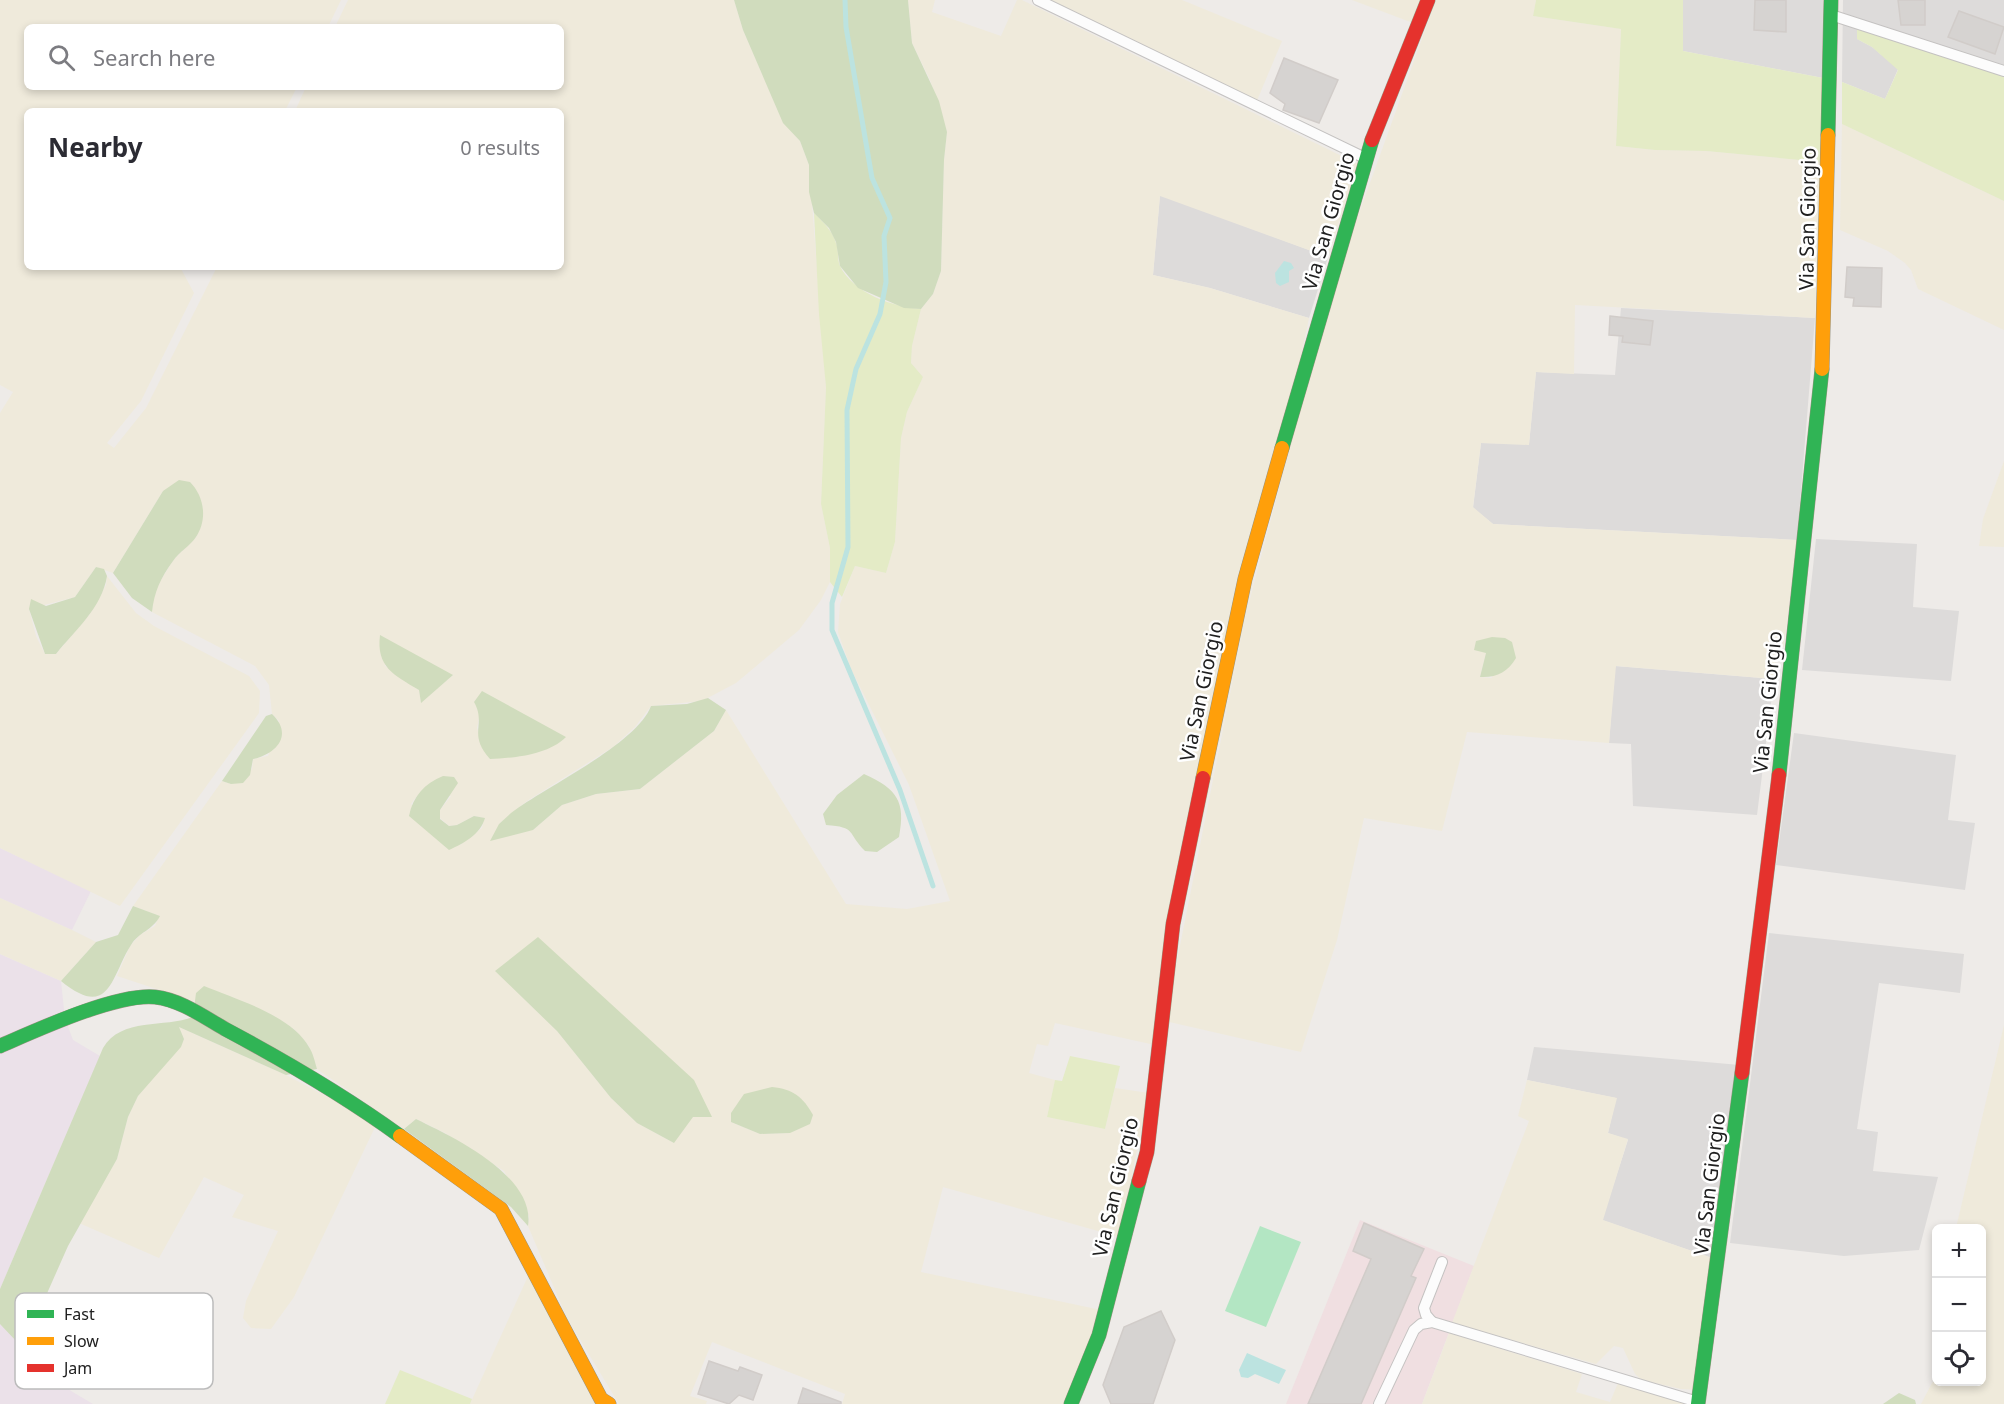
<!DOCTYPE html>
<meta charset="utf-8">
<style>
:root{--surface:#fff;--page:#f2f2f3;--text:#2b2b33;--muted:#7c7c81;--line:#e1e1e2}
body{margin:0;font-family:"Noto Sans",sans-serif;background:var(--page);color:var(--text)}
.controls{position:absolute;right:18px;bottom:18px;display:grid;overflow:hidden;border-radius:9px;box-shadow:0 3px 9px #0003}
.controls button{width:54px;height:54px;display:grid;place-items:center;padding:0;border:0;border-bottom:2px solid var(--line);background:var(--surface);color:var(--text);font:30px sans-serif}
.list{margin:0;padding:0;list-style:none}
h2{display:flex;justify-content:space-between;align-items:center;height:78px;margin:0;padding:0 24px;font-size:26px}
h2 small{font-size:20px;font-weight:400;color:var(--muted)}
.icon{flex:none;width:33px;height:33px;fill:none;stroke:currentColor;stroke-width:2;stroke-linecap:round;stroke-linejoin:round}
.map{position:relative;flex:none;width:2004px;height:1404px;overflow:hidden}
.search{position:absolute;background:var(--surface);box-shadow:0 3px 9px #0003;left:24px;top:24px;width:540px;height:66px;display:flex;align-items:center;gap:15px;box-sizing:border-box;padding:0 21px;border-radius:9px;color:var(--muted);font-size:22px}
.panel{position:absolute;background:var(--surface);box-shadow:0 3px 9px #0003;left:24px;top:108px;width:540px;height:162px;border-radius:9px}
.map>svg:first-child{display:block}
.residential{fill:#dddbda}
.commercial{fill:#f0dfe1}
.industrial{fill:#ebe1e9}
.farmland{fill:#efeadb;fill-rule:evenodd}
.grass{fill:#e4ebc6}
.forest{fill:#d0dcbd}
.pitch{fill:#b3e6c3}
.water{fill:#bce3e0}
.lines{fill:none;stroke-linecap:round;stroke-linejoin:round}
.stream{stroke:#bce3e0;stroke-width:5}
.building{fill:#d6d3d1;stroke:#d1ccc9;stroke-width:1.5}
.lane-casing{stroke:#c4c2c1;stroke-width:12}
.fast-casing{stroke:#999480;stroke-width:15}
.slow-casing{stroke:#999480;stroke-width:15}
.jam-casing{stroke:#999480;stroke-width:15}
.lane{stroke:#fcfcfc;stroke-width:10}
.fast{stroke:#30b455;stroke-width:14}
.slow{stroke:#ff9f0a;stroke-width:14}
.jam{stroke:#e5322d;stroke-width:14}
.labels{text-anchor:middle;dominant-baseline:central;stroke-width:5;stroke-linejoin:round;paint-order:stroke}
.street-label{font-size:20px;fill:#202020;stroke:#fff}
.key{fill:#fff;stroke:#bcbcbc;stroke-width:1.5}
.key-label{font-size:16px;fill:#202020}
</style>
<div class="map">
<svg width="2004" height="1404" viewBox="0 0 2004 1404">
<rect width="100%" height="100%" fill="#eeebe8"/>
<g class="residential">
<polygon points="1683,0 1823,0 1823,78 1683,51"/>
<polygon points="1843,0 2004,0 2004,75 1857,39 1872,47 1898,69 1885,99 1842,82"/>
<polygon points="1160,195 1328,257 1309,318 1210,288 1153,275"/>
<polygon points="1621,308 1815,318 1797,540 1493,524 1473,508 1481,443 1529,444 1536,372 1615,375"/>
<polygon points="1816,539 1917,544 1913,607 1959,611 1951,681 1802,670"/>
<polygon points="1615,666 1774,679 1757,815 1633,806 1631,744 1609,743"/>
<polygon points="1794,733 1956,755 1948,820 1975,823 1965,890 1776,865"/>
<polygon points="1769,933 1964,954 1960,993 1879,983 1857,1129 1878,1132 1873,1171 1938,1177 1919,1250 1844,1256 1730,1243"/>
<polygon points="1534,1047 1740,1065 1715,1259 1602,1220 1628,1140 1608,1133 1616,1098 1527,1080"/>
</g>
<polygon class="commercial" points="1360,1220 1474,1266 1422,1404 1286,1404"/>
<g class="industrial">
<polygon points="0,848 91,891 72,930 0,898"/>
<polygon points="0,954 61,981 65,1019 73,1040 100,1056 0,1289"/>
<polygon points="0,1324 71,1391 93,1404 0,1404"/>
</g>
<g class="farmland">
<path d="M0,0H341L328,27H27V87H297L285,111H27V267H180L194,293L141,401L107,443L114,448L146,408L217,267H561V111H295L306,87H561V27H335L348,0H734L743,30L783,122L800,141L809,165L826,387L821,504L830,548V582L821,600L799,630L736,683L702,701L651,706L635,727L613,747L527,801L499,824L533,830L562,805L596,794L640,789L714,731L726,710L846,904L907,909L950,901L909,785L851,669L838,632L840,604L855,566L886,573L895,542L901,438L907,412L923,377L911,363L912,346L921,309L933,294L941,271L944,160L947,132L930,80L912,43L908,0H935L932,12L1001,36L1017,0H1022L1358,164L1328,257L1160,196L1153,275L1210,288L1309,318L1155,1045L1055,1023L1048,1046L1037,1044L1029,1073L1055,1080L1047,1117L1105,1129L1115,1088L1149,1093L1119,1237L943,1187L921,1272L1101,1310L1065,1404H842L845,1394L712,1342L690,1396L707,1401L706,1404H619L567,1318L528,1226L529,1216L504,1171L445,1133L416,1119L404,1129L317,1069L309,1046L294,1029L268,1013L232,997L196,1002L117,976L130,946L140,935L155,926L159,916L133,906L222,781L231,784L252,769L253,759L268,756L279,721L272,714L269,685L255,666L152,612L153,597L159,583L174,559L197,536L163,491L113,573L96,567L75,597L29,609L36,636L45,654H56L89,615L106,585L107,576L136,613L154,626L249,676L260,691L259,713L120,906L0,848V413L13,392L0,385ZM384,665L453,675L421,702L419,690ZM480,713L536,752L490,759L477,728ZM417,796H451L440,810V818L449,826L457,825L474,816L484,818L482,828L460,845L411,804ZM495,971L674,1143L637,1123L611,1098L557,1031ZM731,1122L790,1133L760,1134Z"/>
<polygon points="1043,0 1182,0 1282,41 1256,103"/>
<polygon points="1352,0 1422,0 1413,23"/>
<path d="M1436,0H1536L1533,16L1621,29L1616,146L1655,150L1706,151L1821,162L1815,318L1575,305L1574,374L1536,372L1529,445L1481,443L1473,507L1493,524L1797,540L1784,647H1778L1774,679L1616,666L1609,743L1467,732L1442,831L1364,818L1337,940L1301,1052L1165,1021L1246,614L1332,288ZM1486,653L1492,678L1480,677Z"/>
<polygon points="1842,124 2004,201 2004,330 1918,289 1911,270 1905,263 1888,251 1840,230"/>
<polygon points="2004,461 2004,547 1979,546 1983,519"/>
<polygon points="0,898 72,930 96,942 61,981 0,954"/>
<polygon points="2004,1025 2004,1404 1921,1404 1932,1383 1936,1380 1982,1382 1982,1228 1956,1228"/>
<polygon points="179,1027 286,1075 377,1123 294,1297 271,1329 251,1328 243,1318 246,1301 278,1231 232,1217 244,1195 204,1177 159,1258 79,1223 117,1159 128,1117 138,1096"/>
<polygon points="1527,1080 1617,1098 1608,1133 1628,1139 1603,1220 1715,1259 1698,1390 1681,1389 1642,1380 1635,1374 1623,1348 1614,1346 1596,1364 1452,1323 1529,1121 1518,1116"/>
<polygon points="529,1274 601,1404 470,1404"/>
<polygon points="1449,1333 1582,1374 1576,1392 1610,1402 1618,1383 1687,1404 1422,1404"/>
</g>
<g class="grass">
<polygon points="1536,0 1683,0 1683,51 1823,78 1821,162 1706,151 1655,150 1616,146 1621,29 1533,16"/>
<polygon points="1857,27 2004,75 2004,201 1842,124 1842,82 1885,99 1898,70 1872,47 1857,39"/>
<path d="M814,213C823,222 832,230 836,243C839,250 837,259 840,266C853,293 893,307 921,309L912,346L911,363L923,377L907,412L901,438L895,542L886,573L855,566L842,597L830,582V548L821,504L826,387L819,314Z"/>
<polygon points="1070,1056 1120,1066 1105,1129 1047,1117 1055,1080 1062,1081"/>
<polygon points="400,1370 472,1399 470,1404 385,1404"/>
</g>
<g class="forest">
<polygon points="734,0 908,0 912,43 939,101 947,132 944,160 941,271 933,294 921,309 904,308 858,288 840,266 836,242 829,228 814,213 809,192 809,165 800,141 783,123 743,30"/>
<path d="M179,480L190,482C204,496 208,519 196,537C190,546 179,552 173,561C161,577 154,592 152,612L132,598L113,573L163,491Z"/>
<path d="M96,567L104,569L107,576C102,608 75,630 56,654H45L29,609L31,599L46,606L75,597Z"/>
<path d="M380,635L453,675L421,703L419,690C394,675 376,667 380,635Z"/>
<path d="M1492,637L1505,638L1512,642L1516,658C1508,672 1496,678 1480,677L1486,653L1474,650L1476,641Z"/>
<path d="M482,691L566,737C548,755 514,758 490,759C467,733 487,725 474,702Z"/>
<path d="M708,698L726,710L714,731L640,789L596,794L562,805L533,830L490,841L499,824L511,813C545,787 637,744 651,706L687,704Z"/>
<path d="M272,714C294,735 276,754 253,759L250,775L243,783L231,784L222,781L266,716Z"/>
<path d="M864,774C897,789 906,801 899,837L877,852L865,851C847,833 857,827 826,825L823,814L837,795Z"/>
<path d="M443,776L454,777L458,783L440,810V819L449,826L457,825L474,816L485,818C480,835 464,843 449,850L409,816C413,796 425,783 443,776Z"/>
<path d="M133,906L160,916C153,930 139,932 131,945C111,976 110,1021 61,981L96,942L118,935Z"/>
<polygon points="538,937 694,1080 712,1117 693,1117 674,1143 637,1123 611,1098 557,1031 495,971"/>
<path d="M204,986C236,999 292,1016 309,1047C313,1053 315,1062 317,1069L286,1075L179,1027L184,1039L181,1047L138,1096L128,1117L117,1159L68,1246L37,1316L17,1342L0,1324V1289L103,1048C121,1017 165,1028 193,1017L196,993Z"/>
<path d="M772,1087C793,1089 803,1097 813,1115L810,1124L790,1133L760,1134L731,1122V1113L744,1094Z"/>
<path d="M416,1119C453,1137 536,1176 528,1226L511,1207L404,1129Z"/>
<polygon points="1899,1393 1915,1400 1916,1404 1883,1404"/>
</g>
<polygon class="pitch" points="1260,1226 1301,1242 1266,1327 1225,1311"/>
<g class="water">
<polygon points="1284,261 1291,263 1294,268 1289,271 1289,282 1280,286 1276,283 1275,273"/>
<polygon points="1247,1353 1286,1370 1279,1384 1255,1374 1248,1378 1241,1377 1239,1370"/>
</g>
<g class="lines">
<polyline class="stream" points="845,0 846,27 872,178 890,218 884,236 886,282 880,314 856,369 847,410 848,547 832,603 832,630 900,790 933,886"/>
</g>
<g class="building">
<polygon points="1755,0 1786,0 1786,32 1754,30"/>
<polygon points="1898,0 1925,0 1925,25 1901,25"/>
<polygon points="1959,11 2004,27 1995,54 1948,37"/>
<polygon points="1284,58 1338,80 1319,123 1283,110 1285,104 1270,93"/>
<polygon points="1847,267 1882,268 1881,307 1853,306 1854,298 1845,297"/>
<polygon points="1610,316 1653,321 1650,345 1622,342 1623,336 1609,335"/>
<polygon points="1364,1223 1424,1249 1411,1276 1416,1278 1361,1404 1308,1404 1371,1259 1353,1251"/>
<polygon points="1161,1311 1175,1340 1153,1404 1111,1404 1103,1385 1124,1327"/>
<polygon points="709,1361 738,1371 740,1367 762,1375 753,1400 739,1395 729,1404 698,1394"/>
<polygon points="803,1388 841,1402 841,1404 798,1404"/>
</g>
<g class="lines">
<g class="lane-casing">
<g id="lane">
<polyline points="1038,0 1365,158"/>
<polyline points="1831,15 2004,71"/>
<polyline points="1432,1322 1426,1315 1424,1308 1442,1262"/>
<polyline points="1379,1404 1414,1330 1421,1324 1432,1322 1698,1402"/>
</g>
</g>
<g class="fast-casing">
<g id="fast">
<polyline points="1828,135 1831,0"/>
<polyline points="1282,448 1372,140"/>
<polyline points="1779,775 1822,369"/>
<path d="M0,1046C37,1030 117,993 155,997C181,1000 204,1017 225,1029C285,1061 345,1096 400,1136"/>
<polyline points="1071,1404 1099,1335 1139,1181"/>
<polyline points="1698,1404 1742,1073"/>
</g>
</g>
<g class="slow-casing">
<g id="slow">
<polyline points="1822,369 1828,135"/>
<polyline points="1203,778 1245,579 1282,448"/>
<polyline points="400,1136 501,1209 601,1399 609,1404"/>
</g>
</g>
<g class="jam-casing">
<g id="jam">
<polyline points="1372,140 1428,0"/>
<polyline points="1742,1073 1779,775"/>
<polyline points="1139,1181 1147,1152 1173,924 1203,778"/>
</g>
</g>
<use href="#lane" class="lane"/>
<use href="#fast" class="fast"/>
<use href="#slow" class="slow"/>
<use href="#jam" class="jam"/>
</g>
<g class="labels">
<g class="street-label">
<text transform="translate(1807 219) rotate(-89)">Via San Giorgio</text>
<text transform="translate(1328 221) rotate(-74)">Via San Giorgio</text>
<text transform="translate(1201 691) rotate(-78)">Via San Giorgio</text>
<text transform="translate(1767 702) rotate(-84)">Via San Giorgio</text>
<text transform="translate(1709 1184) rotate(-83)">Via San Giorgio</text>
<text transform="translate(1115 1187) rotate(-77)">Via San Giorgio</text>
</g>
</g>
<rect x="15" y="1293" width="198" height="96" rx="9" class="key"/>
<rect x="27" y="1310" width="27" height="8" fill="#30b455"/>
<rect x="27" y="1337" width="27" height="8" fill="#ff9f0a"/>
<rect x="27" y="1364" width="27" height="8" fill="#e5322d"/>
<g class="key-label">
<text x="64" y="1320">Fast</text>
<text x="64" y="1347">Slow</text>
<text x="64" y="1374">Jam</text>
</g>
</svg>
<div class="controls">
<button>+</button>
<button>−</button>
<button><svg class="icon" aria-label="locate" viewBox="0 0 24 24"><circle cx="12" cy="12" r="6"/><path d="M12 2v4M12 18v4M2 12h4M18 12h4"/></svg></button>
</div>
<div class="search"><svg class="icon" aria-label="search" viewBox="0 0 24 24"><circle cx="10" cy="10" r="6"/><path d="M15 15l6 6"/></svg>Search here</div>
<section class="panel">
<h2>Nearby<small>0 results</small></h2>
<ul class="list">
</ul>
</section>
</div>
